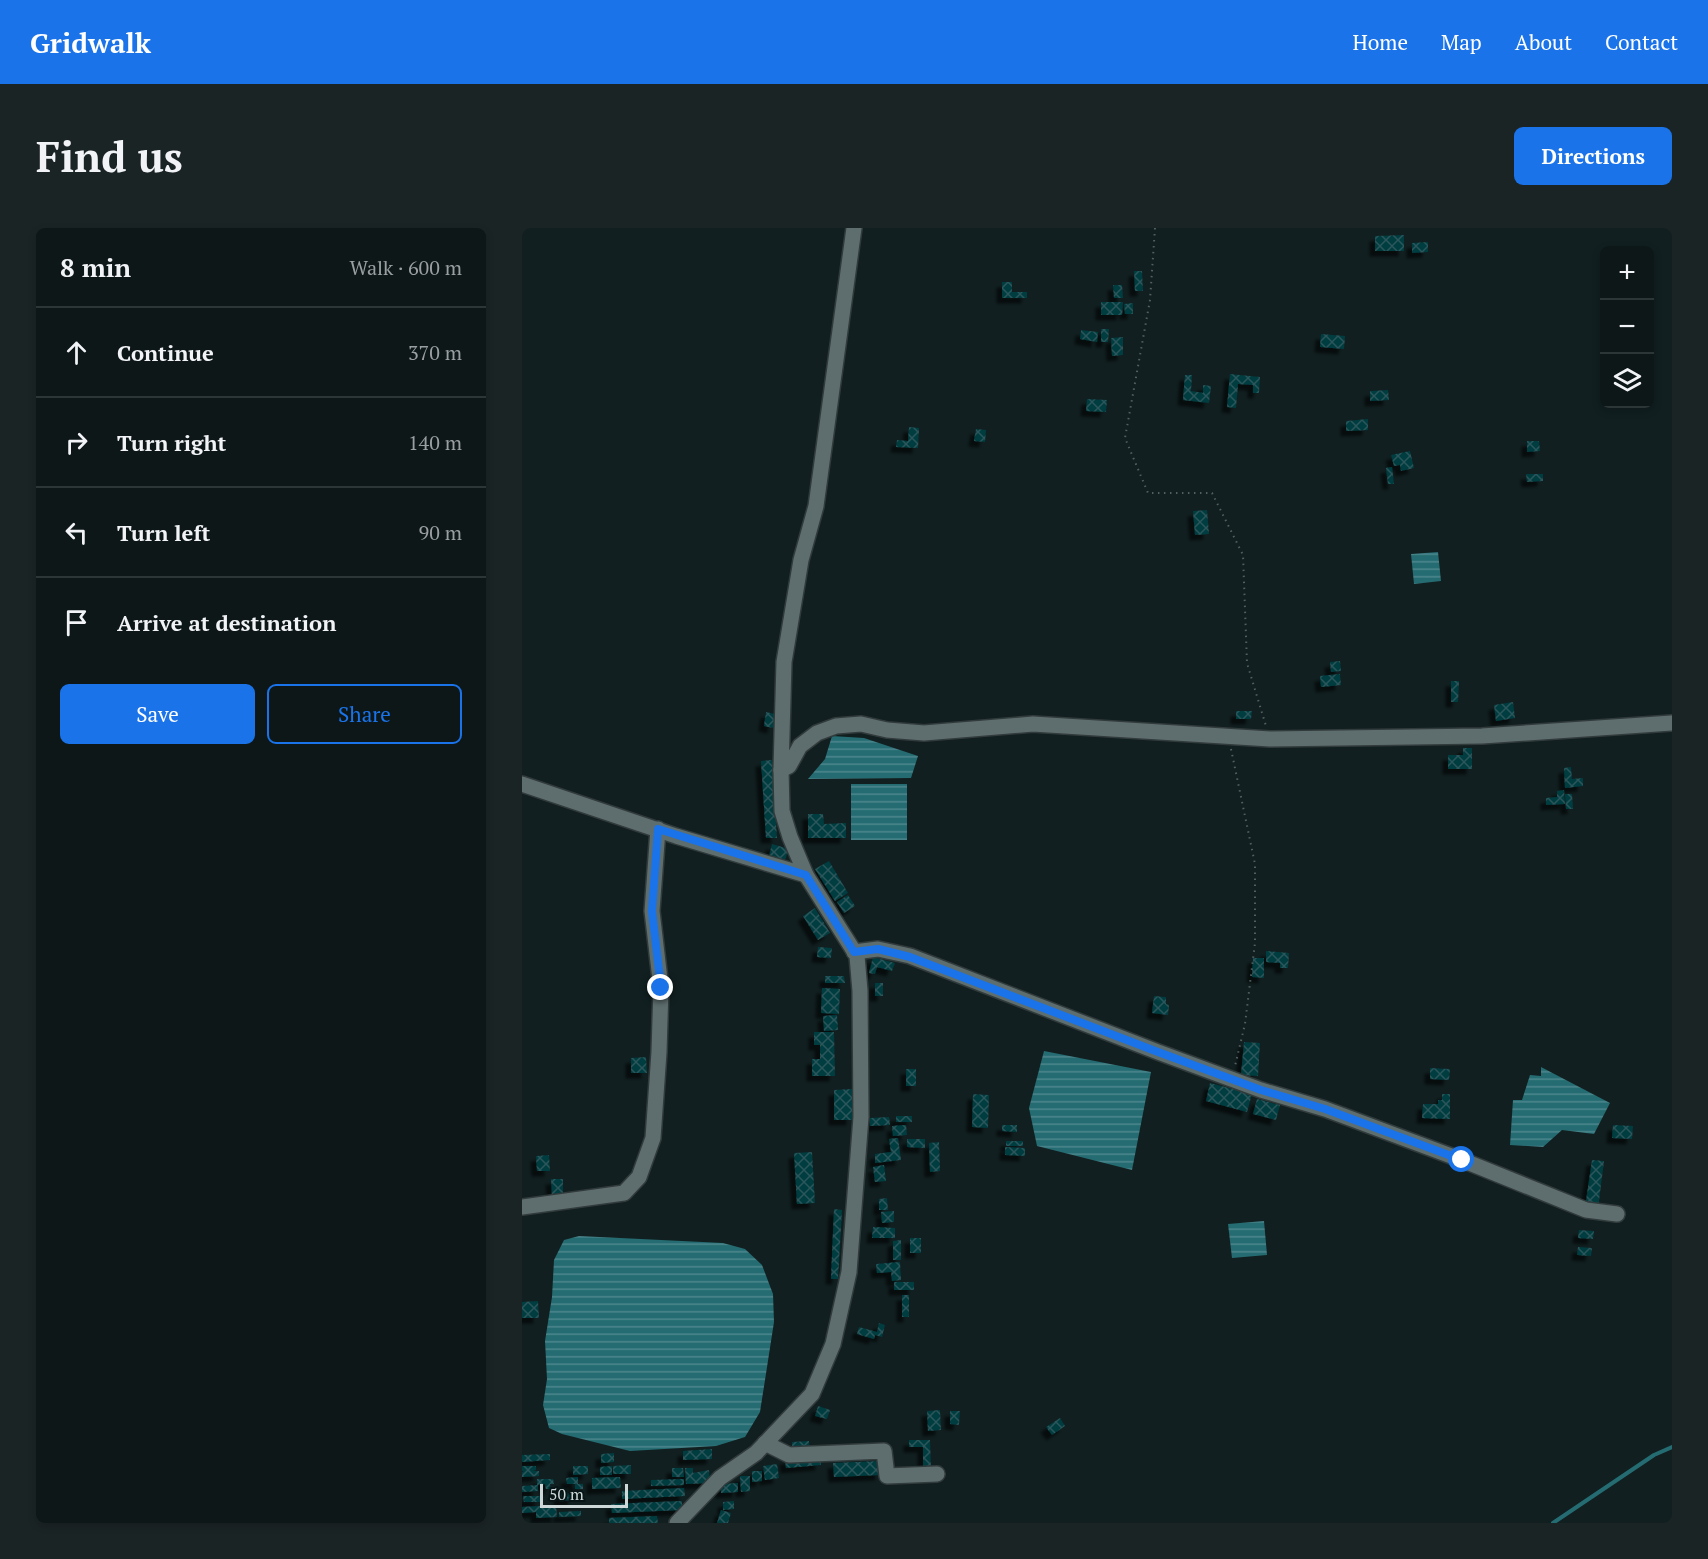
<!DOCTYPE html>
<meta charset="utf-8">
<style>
:root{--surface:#0d1718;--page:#1b2425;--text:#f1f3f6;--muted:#9a9fa2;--line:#2d3637;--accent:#1a73e8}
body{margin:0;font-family:"PT Serif",serif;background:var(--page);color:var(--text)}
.controls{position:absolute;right:18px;top:18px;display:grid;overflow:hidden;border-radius:9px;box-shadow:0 3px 9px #0003}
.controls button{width:54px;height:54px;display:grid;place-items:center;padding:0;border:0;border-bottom:2px solid var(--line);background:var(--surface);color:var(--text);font:30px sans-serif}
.scale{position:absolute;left:18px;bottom:15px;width:88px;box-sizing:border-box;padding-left:6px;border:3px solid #cfd8d9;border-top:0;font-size:16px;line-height:21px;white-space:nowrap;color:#cfd8d9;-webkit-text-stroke:4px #081617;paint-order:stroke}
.stop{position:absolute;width:18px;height:18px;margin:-14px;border:4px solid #1a73e8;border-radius:50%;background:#fff}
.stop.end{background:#1a73e8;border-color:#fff;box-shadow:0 2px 6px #0008}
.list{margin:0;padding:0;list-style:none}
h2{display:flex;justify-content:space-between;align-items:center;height:78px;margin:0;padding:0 24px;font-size:26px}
h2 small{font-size:20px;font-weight:400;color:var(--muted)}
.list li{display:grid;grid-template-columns:39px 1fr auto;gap:18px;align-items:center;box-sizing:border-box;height:90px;padding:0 24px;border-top:2px solid var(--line)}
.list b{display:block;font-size:22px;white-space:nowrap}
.list em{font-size:20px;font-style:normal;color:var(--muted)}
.actions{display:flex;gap:12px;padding:18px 24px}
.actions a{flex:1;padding:14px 0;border:2px solid var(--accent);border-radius:9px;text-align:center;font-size:21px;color:var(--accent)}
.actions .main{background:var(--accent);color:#fff}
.icon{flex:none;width:33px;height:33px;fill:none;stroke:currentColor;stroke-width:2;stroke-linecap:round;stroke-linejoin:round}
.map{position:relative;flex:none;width:1150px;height:1295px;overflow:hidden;border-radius:9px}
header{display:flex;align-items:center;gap:36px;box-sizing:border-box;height:84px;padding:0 30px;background:var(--accent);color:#fff}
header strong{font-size:28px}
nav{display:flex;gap:33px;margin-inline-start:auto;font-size:21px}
.intro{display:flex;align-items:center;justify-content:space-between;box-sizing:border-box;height:144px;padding:0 36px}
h1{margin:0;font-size:42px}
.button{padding:15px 27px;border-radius:9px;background:var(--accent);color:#fff;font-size:21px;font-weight:700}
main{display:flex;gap:36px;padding:0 36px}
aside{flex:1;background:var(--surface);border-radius:9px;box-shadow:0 3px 9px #0003}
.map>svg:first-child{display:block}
.water{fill:url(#water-rules)}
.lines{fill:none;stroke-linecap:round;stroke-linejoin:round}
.stream{stroke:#246c72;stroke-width:4}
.building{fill:url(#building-cross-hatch);filter:url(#shadow)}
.minor-casing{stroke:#323b3c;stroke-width:18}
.path{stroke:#535f60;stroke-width:2;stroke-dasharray:1.5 4.5;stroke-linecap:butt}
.minor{stroke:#5e6e6f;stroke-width:15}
.route{stroke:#1a73e8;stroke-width:8}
</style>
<header>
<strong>Gridwalk</strong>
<nav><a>Home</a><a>Map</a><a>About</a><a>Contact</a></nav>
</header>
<div class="intro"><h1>Find us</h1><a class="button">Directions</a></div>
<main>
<aside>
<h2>8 min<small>Walk · 600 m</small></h2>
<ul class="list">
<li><svg class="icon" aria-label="ahead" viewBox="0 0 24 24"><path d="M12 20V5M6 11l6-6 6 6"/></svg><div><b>Continue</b></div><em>370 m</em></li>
<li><svg class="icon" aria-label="right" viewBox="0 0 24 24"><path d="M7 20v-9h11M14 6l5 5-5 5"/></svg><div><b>Turn right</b></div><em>140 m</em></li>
<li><svg class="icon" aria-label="left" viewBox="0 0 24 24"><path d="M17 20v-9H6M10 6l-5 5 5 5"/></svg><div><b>Turn left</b></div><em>90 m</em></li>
<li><svg class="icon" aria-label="arrive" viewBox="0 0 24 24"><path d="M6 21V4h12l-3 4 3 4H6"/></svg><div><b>Arrive at destination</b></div></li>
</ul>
<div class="actions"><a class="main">Save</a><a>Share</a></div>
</aside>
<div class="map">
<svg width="1150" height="1295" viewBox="0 0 1150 1295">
<defs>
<pattern id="water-rules" width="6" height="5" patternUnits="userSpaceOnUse" patternTransform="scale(1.5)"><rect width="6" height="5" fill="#246c72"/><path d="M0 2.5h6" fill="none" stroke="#4d878c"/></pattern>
<pattern id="building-cross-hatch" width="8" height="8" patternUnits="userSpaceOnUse" patternTransform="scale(1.5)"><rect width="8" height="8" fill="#063c40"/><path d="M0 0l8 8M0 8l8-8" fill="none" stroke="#29575b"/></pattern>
<filter id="shadow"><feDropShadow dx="-5.5" dy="5.5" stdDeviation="1.5" flood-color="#0009"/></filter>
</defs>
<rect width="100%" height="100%" fill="#111f20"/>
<g class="water">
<polygon points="916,324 919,353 892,356 889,326"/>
<polygon points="310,508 342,510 396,528 389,550 286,551 303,531"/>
<rect x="329" y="556" width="56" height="56"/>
<polygon points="522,823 629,844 610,942 515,918 507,880"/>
<polygon points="1019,839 1088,875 1072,906 1040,902 1021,919 988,917 991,872 1000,872 1008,847 1019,848"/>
<polygon points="742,993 745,1027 710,1030 706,996"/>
<polygon points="57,1008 201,1015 223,1021 240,1037 251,1066 252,1094 238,1184 223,1209 194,1218 108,1223 40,1206 27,1200 21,1177 25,1151 23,1113 30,1069 32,1032 42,1012"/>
</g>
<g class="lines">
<polyline class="stream" points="1031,1295 1132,1227 1150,1219"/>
</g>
<g class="building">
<polygon points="882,7 882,23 853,23 853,8"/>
<polygon points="906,14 906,24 890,25 890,15"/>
<polygon points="612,43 620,43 621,63 613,63"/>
<polygon points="480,54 490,54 490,64 505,64 505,70 480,70"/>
<polygon points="591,57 600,57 601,70 592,70"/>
<polygon points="579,74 601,74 600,87 579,87"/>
<polygon points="611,75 611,86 603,86 602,76"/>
<polygon points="579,101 587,101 586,114 579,114"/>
<polygon points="559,102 576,104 575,114 558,111"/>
<polygon points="799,106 823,108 822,121 798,119"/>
<polygon points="601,109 601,127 590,128 589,110"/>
<polygon points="708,146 738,149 737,165 731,165 731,157 716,156 714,180 705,179"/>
<polygon points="663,147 670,147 669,163 681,165 681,157 689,158 687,175 661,172"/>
<polygon points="866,162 867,172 848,173 848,163"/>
<polygon points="565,171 585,172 584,184 564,183"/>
<polygon points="846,191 846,202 824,203 824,193"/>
<polygon points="387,199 397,200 396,220 374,219 375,212 386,213"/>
<polygon points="454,201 464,202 463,214 452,213"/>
<polygon points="1005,213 1017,213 1018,223 1005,224"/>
<polygon points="888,223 892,240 879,243 878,237 872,238 869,227"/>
<polygon points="870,239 872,256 866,256 864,240"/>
<polygon points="1004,246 1021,246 1021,253 1005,254"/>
<polygon points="685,282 687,306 673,307 671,283"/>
<polygon points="818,433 819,443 809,444 808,434"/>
<polygon points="818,446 819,457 799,459 798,448"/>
<polygon points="929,453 937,453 936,474 929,474"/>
<polygon points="991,474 993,490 974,493 972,477"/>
<polygon points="714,483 730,483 729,491 714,491"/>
<polygon points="244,484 253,486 251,500 242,498"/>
<polygon points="941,520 950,520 950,541 926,541 926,527 941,527"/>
<polygon points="250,532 255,610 244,610 239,533"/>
<polygon points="1049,539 1050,551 1061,550 1061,558 1043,560 1042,540"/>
<polygon points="1042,562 1043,576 1024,577 1024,570 1035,569 1035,563"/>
<polygon points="1043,566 1050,566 1051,581 1044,581"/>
<polygon points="286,586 301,586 302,596 324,595 324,610 286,610"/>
<polygon points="250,616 267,621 263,632 247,628"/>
<polygon points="307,633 326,665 313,673 293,641"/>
<polygon points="326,667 333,678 322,685 315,674"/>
<polygon points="293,680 308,705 296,712 281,688"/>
<polygon points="296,719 310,720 309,730 295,729"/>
<polygon points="744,723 767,725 766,740 758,740 758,735 744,734"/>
<polygon points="351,729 373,735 370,743 355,739 353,746 347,745"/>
<polygon points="731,730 742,730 742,750 730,749"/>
<polygon points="303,748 322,748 323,755 303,755"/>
<rect x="353" y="755" width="8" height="13"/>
<polygon points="300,760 318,761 317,786 299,785"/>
<polygon points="632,768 644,769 644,776 647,777 646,787 630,785"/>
<polygon points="315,787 316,802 302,803 301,788"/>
<polygon points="292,804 312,804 313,848 290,848 290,831 298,831 298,817 292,817"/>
<polygon points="722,814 738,815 736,848 719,847"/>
<polygon points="124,829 125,845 109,845 109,830"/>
<polygon points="908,840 928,841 927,852 908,851"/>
<rect x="384" y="841" width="10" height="17"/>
<polygon points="688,855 730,866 725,884 684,873"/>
<polygon points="330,861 330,892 312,892 312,862"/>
<polygon points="451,866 467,867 466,900 450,899"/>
<polygon points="920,866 928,866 928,891 900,890 901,876 916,876 916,872 920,872"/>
<polygon points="735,871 758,877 754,892 731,886"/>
<rect x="374" y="888" width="16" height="6"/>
<polygon points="367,889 368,897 348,898 348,890"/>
<polygon points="384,897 385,907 371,908 370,898"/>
<polygon points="480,897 495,897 495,904 480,903"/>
<polygon points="1091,897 1111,898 1110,911 1090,910"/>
<polygon points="376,910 379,932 353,935 353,926 369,924 367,911"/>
<polygon points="385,911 403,911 403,920 385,919"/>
<rect x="484" y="913" width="17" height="5"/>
<polygon points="417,914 418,943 408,944 407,915"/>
<polygon points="483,919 503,920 503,928 483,927"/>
<polygon points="290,924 293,975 275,976 272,925"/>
<polygon points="27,927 28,943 15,943 14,928"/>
<polygon points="1070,932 1082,933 1076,981 1063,980"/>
<polygon points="362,937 364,953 353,954 351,939"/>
<polygon points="29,951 41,951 41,968 30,968"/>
<polygon points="365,970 366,982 357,982 357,971"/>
<polygon points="312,981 320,982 316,1051 309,1051"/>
<polygon points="372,983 372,994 360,995 359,984"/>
<polygon points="351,999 373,1000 373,1010 350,1010"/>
<polygon points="1057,1002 1072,1003 1071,1011 1056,1010"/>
<rect x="388" y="1010" width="11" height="15"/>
<polygon points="379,1012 379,1032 371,1032 371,1013"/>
<polygon points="1056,1019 1070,1020 1069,1028 1055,1027"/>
<polygon points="378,1034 379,1052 370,1053 369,1044 355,1045 354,1036"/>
<rect x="372" y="1054" width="20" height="8"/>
<rect x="380" y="1067" width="7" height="22"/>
<polygon points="16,1073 17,1090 0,1090 0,1074"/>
<polygon points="357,1095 363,1097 360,1109 353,1107 352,1111 335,1106 337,1099 355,1104"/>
<polygon points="296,1178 308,1182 305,1191 293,1188"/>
<polygon points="418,1182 419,1202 406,1203 405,1183"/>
<polygon points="428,1183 438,1183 437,1197 428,1196"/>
<polygon points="538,1190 543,1198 530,1207 524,1199"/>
<polygon points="387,1212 408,1212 409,1242 401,1242 401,1219 387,1219"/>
<polygon points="287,1213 288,1224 270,1225 270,1214"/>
<polygon points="190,1221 190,1231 161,1232 161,1223"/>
<polygon points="92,1225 92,1234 79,1235 79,1226"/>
<polygon points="28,1226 28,1232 0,1234 0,1227"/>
<polygon points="298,1228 299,1237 264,1240 263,1231"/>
<polygon points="358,1233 359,1247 312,1249 311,1235"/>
<polygon points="255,1236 257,1250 243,1252 241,1238"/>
<polygon points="109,1237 109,1246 91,1246 91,1238"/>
<polygon points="0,1238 14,1238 14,1242 11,1243 17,1243 17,1248 0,1249 0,1244 2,1243 0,1243"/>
<polygon points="51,1238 66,1238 66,1246 51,1247"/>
<polygon points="90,1238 90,1247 78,1247 78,1239"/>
<polygon points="150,1240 161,1240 162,1249 150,1249"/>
<polygon points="163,1240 171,1240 171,1245 187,1242 188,1255 164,1256"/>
<polygon points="230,1243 240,1243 240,1253 230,1254"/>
<polygon points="218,1248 228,1248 228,1263 219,1264"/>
<polygon points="56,1249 56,1256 61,1256 61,1261 53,1261 53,1256 45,1256 44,1250"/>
<polygon points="98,1249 99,1260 70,1261 70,1250"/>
<polygon points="15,1251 31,1251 32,1256 28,1256 29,1261 24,1261 23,1256 15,1257"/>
<polygon points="162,1251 162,1257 129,1258 129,1252"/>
<polygon points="216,1255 216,1264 199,1265 199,1256"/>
<polygon points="16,1257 16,1263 0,1264 0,1258"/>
<polygon points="162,1260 163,1268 100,1271 100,1263"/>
<polygon points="51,1265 52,1272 37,1273 37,1266"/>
<polygon points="1,1268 18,1268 18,1274 2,1274"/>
<polygon points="160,1273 160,1282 90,1285 89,1276"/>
<polygon points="212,1273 212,1281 201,1282 201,1274"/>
<polygon points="34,1277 35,1289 14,1290 14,1284 0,1285 0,1279"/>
<polygon points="199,1282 209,1285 206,1295 195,1295"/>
<polygon points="59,1283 59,1288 37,1289 37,1284"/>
<polygon points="135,1288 136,1295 87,1295 87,1290"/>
</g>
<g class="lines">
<g class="minor-casing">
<g id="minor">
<polyline points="259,542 267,538 278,518 295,505 314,498 339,496 365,502 402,505 511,496 748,511 960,508 1150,495"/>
<polyline points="0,556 154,608 284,647"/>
<polyline points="332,724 356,721 388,728 636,824 739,862 803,881 940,932 1064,982 1095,986"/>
<polyline points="0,979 102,965 117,949 131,910 137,824 139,760 130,683 136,601"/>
<polyline points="243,1215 267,1227 362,1223 365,1248 415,1246"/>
<polyline points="155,1295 198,1250 234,1225 290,1166 311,1116 327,1044 339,889 338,763 335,728 284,647 268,609 260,583 259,542 262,434 279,332 294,278 332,0"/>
</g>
</g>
<g class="path">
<polyline points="633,0 628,72 603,210 626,265 690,265 721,327 725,435 744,498"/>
<polyline points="709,521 733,636 733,715 723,796 713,838"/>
</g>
<use href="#minor" class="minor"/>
</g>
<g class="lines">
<polyline class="route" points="139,760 130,683 136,601 284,647 332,724 356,721 388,729 636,824 739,862 803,881 940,932"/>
</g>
</svg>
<div class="controls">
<button>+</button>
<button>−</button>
<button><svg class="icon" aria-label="layers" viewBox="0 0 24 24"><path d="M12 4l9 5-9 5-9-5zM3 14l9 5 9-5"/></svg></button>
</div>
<div class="scale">50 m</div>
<div class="stop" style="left:940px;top:932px"></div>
<div class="stop end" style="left:139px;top:760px"></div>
</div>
</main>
